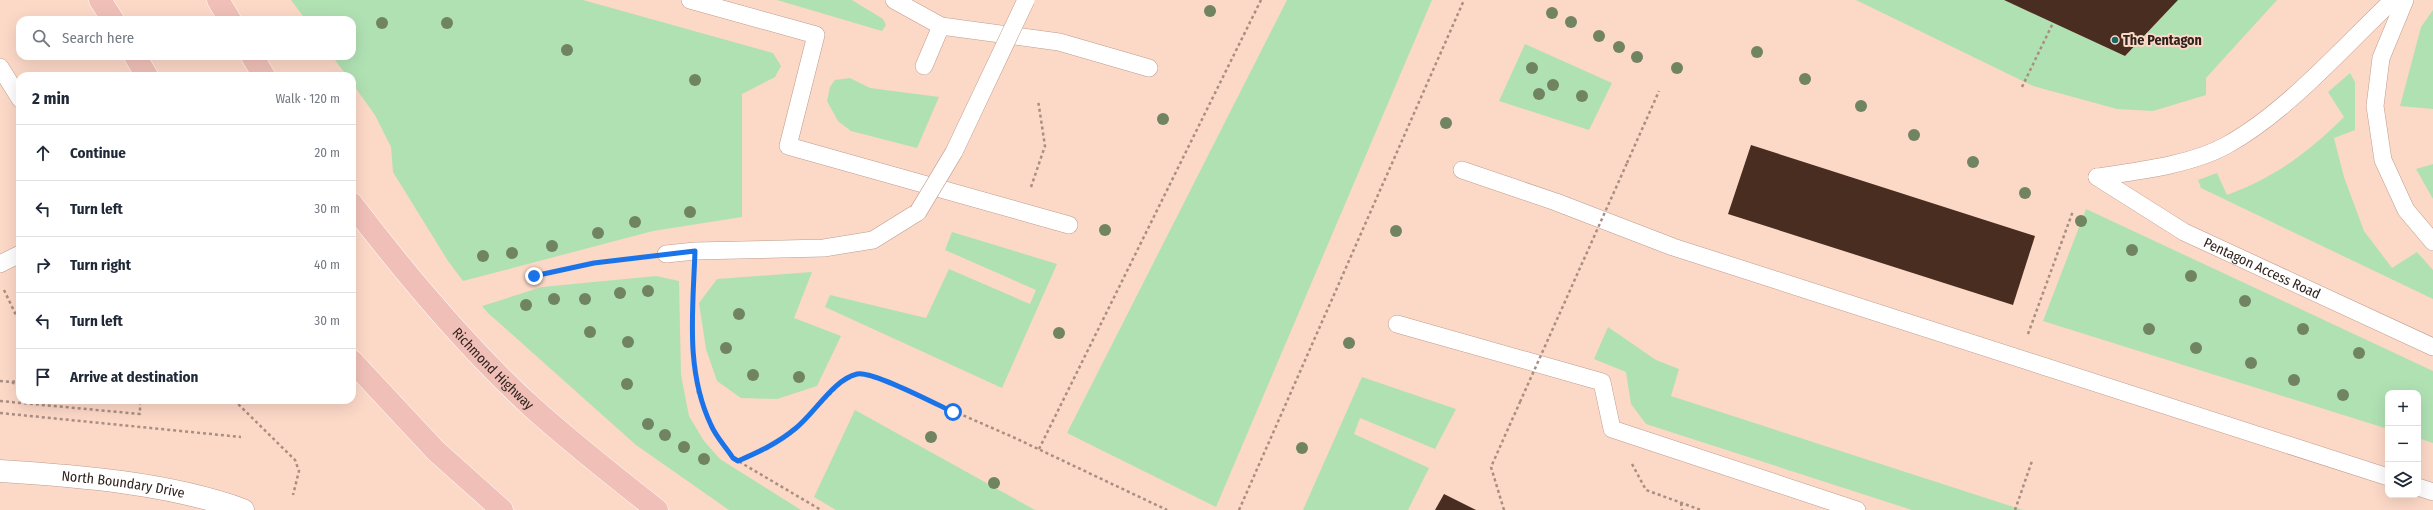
<!DOCTYPE html>
<meta charset="utf-8">
<style>
:root{--surface:#fff;--page:#f6f6f7;--text:#1f2937;--muted:#747a83;--line:#e0e1e3}
body{margin:0;font-family:"Fira Sans Condensed",sans-serif;background:var(--page);color:var(--text)}
.controls{position:absolute;right:12px;bottom:12px;display:grid;overflow:hidden;border-radius:8px;box-shadow:0 4px 16px #0002}
.controls button{width:36px;height:36px;display:grid;place-items:center;padding:0;border:0;border-bottom:1px solid var(--line);background:var(--surface);color:var(--text);font:20px sans-serif}
.stop{position:absolute;width:12px;height:12px;margin:-9px;border:3px solid #1a73e8;border-radius:50%;background:#fff}
.stop.end{background:#1a73e8;border-color:#fff;box-shadow:0 1px 4px #0008}
.list{margin:0;padding:0;list-style:none}
h2{display:flex;justify-content:space-between;align-items:center;height:52px;margin:0;padding:0 16px;font-size:17px}
h2 small{font-size:13px;font-weight:400;color:var(--muted)}
.list li{display:grid;grid-template-columns:26px 1fr auto;gap:12px;align-items:center;box-sizing:border-box;height:56px;padding:0 16px;border-top:1px solid var(--line)}
.list b{display:block;font-size:15px;white-space:nowrap}
.list em{font-size:13px;font-style:normal;color:var(--muted)}
.icon{flex:none;width:22px;height:22px;fill:none;stroke:currentColor;stroke-width:2;stroke-linecap:round;stroke-linejoin:round}
.map{position:relative;flex:none;width:2433px;height:510px;overflow:hidden}
.search{position:absolute;background:var(--surface);box-shadow:0 4px 16px #0002;left:16px;top:16px;width:340px;height:44px;display:flex;align-items:center;gap:10px;box-sizing:border-box;padding:0 14px;border-radius:12px;color:var(--muted);font-size:15px}
.panel{position:absolute;background:var(--surface);box-shadow:0 4px 16px #0002;left:16px;top:72px;width:340px;height:332px;border-radius:12px}
.map>svg:first-child{display:block}
.green{fill:#b0e1b3}
.building{fill:#492d20}
.lines{fill:none;stroke-linecap:round;stroke-linejoin:round}
.lane-casing{stroke:#be9c8c;stroke-width:18}
.secondary-casing{stroke:#be9c8c;stroke-width:23}
.highway-casing{stroke:#fff;stroke-width:23}
.path{stroke:#a98e82;stroke-width:2.5;stroke-dasharray:3 3;stroke-linecap:butt}
.lane{stroke:#fff;stroke-width:17}
.secondary{stroke:#fff;stroke-width:22}
.highway{stroke:#f0c0b8;stroke-width:22}
.lane-bridge-casing{stroke:#be9c8c;stroke-width:18;stroke-linecap:butt}
.path-bridge{stroke:#a98e82;stroke-width:2.5;stroke-dasharray:3 3;stroke-linecap:butt}
.lane-bridge{stroke:#fff;stroke-width:17}
.tree{fill:#718461}
.route{stroke:#1a73e8;stroke-width:5}
.poi-dot{fill:#196663;stroke:#fcd8c7;stroke-width:1.5}
.labels{text-anchor:middle;dominant-baseline:central;stroke-width:4;stroke-linejoin:round;paint-order:stroke}
.poi-label{font-size:14px;font-weight:bold;fill:#31241e;stroke:#fcd8c7;text-anchor:start}
.street-label{font-size:14px;fill:#31241e;stroke:#fcd8c7}
</style>
<div class="map">
<svg width="2433" height="510" viewBox="0 0 2433 510">
<rect width="100%" height="100%" fill="#fcd8c7"/>
<g class="green">
<polygon points="291,0 583,0 773,53 781,66 775,77 742,94 742,217 653,231 463,281 448,261 393,172 391,147 375,115 352,83 352,76 347,76 332,56 352,56 352,20 306,20"/>
<polygon points="777,0 852,0 883,19 886,25 882,31"/>
<polygon points="1287,0 1432,0 1216,507 1067,433"/>
<polygon points="1856,0 2004,0 2125,56 2178,0 2277,0 2206,78 2206,95 2153,111 2117,109 2033,86"/>
<polygon points="2433,10 2433,109 2400,106 2421,27"/>
<polygon points="1525,44 1612,83 1589,130 1499,101"/>
<path d="M2350,73L2355,82V130L2334,138L2344,177L2364,231L2392,268L2417,252L2433,270V299L2201,188L2198,180L2217,173L2227,195C2273,179 2310,151 2344,117L2328,92Z"/>
<polygon points="850,78 870,88 939,97 917,148 851,131 838,121 827,101 830,87 835,80"/>
<polygon points="2433,164 2433,199 2416,169"/>
<polygon points="2086,209 2433,371 2433,443 2418,438 2418,393 2388,393 2388,429 2043,321"/>
<polygon points="952,232 1057,264 1002,388 825,307 830,295 926,318 949,269 1030,304 1036,290 945,250"/>
<polygon points="812,272 794,318 841,336 817,386 777,399 741,398 717,381 706,349 699,303 717,279"/>
<polygon points="656,276 679,281 681,375 689,416 704,441 720,459 801,510 729,510 636,445 488,313 482,306 542,287"/>
<polygon points="1608,327 1656,360 1679,369 1671,396 2023,510 1912,510 1646,424 1631,404 1626,372 1594,359"/>
<polygon points="1362,377 1456,409 1435,449 1360,418 1354,434 1429,468 1408,510 1303,510"/>
<polygon points="855,410 1035,510 836,510 814,497"/>
</g>
<g class="building">
<polygon points="2004,0 2178,0 2125,56"/>
<polygon points="1751,145 2035,236 2013,305 1728,214"/>
<polygon points="1444,494 1476,510 1435,510"/>
</g>
<g class="lines">
<g class="lane-casing">
<g id="lane">
<polyline points="690,0 816,35 788,146 1069,225"/>
<polyline points="894,0 941,26 1059,42 1149,68"/>
<polyline points="2405,0 2381,58 2375,106 2383,160 2406,210 2433,242"/>
<polyline points="924,66 941,26"/>
<polyline points="0,67 20,99"/>
<polyline points="1462,170 1556,202 1673,247 2388,477"/>
<path id="s1" d="M2097,177L2184,232L2433,347"/>
<path d="M2097,177C2138,171 2191,165 2227,145C2288,111 2342,48 2393,0"/>
<polyline points="666,254 695,251 824,248 873,240 918,212"/>
<polyline points="0,264 20,254"/>
<polyline points="1397,324 1602,382 1612,429 1857,510"/>
<polyline points="2418,487 2433,492"/>
</g>
</g>
<g class="secondary-casing">
<g id="secondary">
<path id="s2" d="M0,471C78,476 169,483 243,510"/>
</g>
</g>
<g class="highway-casing">
<g id="highway">
<polyline points="100,0 113,20"/>
<polyline points="218,0 230,20"/>
<polyline points="135,56 147,76"/>
<polyline points="252,56 264,76"/>
<path id="s3" d="M352,204C407,276 466,347 533,408C573,444 615,477 657,510"/>
<polyline points="352,361 436,451 502,510"/>
</g>
</g>
<g class="path">
<polyline points="2022,87 2053,23"/>
<polyline points="1627,163 1659,91"/>
<polyline points="1031,187 1045,146 1038,100"/>
<polyline points="534,276 594,263 640,258"/>
<polyline points="694,277 692,348 698,393 711,426 733,458 821,510"/>
<polyline points="4,290 16,315"/>
<polyline points="2028,334 2073,211"/>
<polyline points="0,381 12,382 20,380"/>
<polyline points="12,382 20,388"/>
<polyline points="234,400 295,460 299,471 293,495"/>
<polyline points="0,401 140,414 140,402 123,400"/>
<polyline points="0,413 241,437"/>
<polyline points="1039,449 1261,0"/>
<polyline points="738,461 767,449 797,427 842,382 858,374 873,376 1015,438 1167,510"/>
<polyline points="1632,464 1646,490 1701,510"/>
<polyline points="1681,503 1682,510"/>
<polyline points="1239,510 1464,0"/>
<polyline points="1504,510 1491,467 1520,402"/>
<polyline points="2015,510 2032,461"/>
</g>
<use href="#lane" class="lane"/>
<use href="#secondary" class="secondary"/>
<use href="#highway" class="highway"/>
<g class="lane-bridge-casing">
<polyline id="lane-bridge" points="918,212 954,152 1026,0"/>
</g>
<polyline class="path-bridge" points="1520,402 1627,163"/>
<use href="#lane-bridge" class="lane-bridge"/>
</g>
<g class="tree">
<circle cx="1210" cy="11" r="6"/>
<circle cx="1552" cy="13" r="6"/>
<circle cx="1571" cy="22" r="6"/>
<circle cx="382" cy="23" r="6"/>
<circle cx="447" cy="23" r="6"/>
<circle cx="1599" cy="36" r="6"/>
<circle cx="1619" cy="47" r="6"/>
<circle cx="567" cy="50" r="6"/>
<circle cx="1757" cy="52" r="6"/>
<circle cx="1637" cy="57" r="6"/>
<circle cx="1532" cy="68" r="6"/>
<circle cx="1677" cy="68" r="6"/>
<circle cx="1805" cy="79" r="6"/>
<circle cx="695" cy="80" r="6"/>
<circle cx="1553" cy="85" r="6"/>
<circle cx="1539" cy="94" r="6"/>
<circle cx="1582" cy="96" r="6"/>
<circle cx="1861" cy="106" r="6"/>
<circle cx="1163" cy="119" r="6"/>
<circle cx="1446" cy="123" r="6"/>
<circle cx="1914" cy="135" r="6"/>
<circle cx="1973" cy="162" r="6"/>
<circle cx="2025" cy="193" r="6"/>
<circle cx="690" cy="212" r="6"/>
<circle cx="2081" cy="221" r="6"/>
<circle cx="635" cy="222" r="6"/>
<circle cx="1105" cy="230" r="6"/>
<circle cx="1396" cy="231" r="6"/>
<circle cx="598" cy="233" r="6"/>
<circle cx="552" cy="246" r="6"/>
<circle cx="2132" cy="250" r="6"/>
<circle cx="512" cy="253" r="6"/>
<circle cx="483" cy="256" r="6"/>
<circle cx="2191" cy="276" r="6"/>
<circle cx="648" cy="291" r="6"/>
<circle cx="620" cy="293" r="6"/>
<circle cx="554" cy="299" r="6"/>
<circle cx="585" cy="299" r="6"/>
<circle cx="2245" cy="301" r="6"/>
<circle cx="526" cy="305" r="6"/>
<circle cx="739" cy="314" r="6"/>
<circle cx="2149" cy="329" r="6"/>
<circle cx="2303" cy="329" r="6"/>
<circle cx="590" cy="332" r="6"/>
<circle cx="1059" cy="333" r="6"/>
<circle cx="628" cy="342" r="6"/>
<circle cx="1349" cy="343" r="6"/>
<circle cx="726" cy="348" r="6"/>
<circle cx="2196" cy="348" r="6"/>
<circle cx="2359" cy="353" r="6"/>
<circle cx="2251" cy="363" r="6"/>
<circle cx="753" cy="375" r="6"/>
<circle cx="799" cy="377" r="6"/>
<circle cx="2294" cy="380" r="6"/>
<circle cx="627" cy="384" r="6"/>
<circle cx="2343" cy="395" r="6"/>
<circle cx="648" cy="424" r="6"/>
<circle cx="665" cy="435" r="6"/>
<circle cx="931" cy="437" r="6"/>
<circle cx="684" cy="447" r="6"/>
<circle cx="1302" cy="448" r="6"/>
<circle cx="704" cy="459" r="6"/>
<circle cx="994" cy="483" r="6"/>
</g>
<g class="lines">
<path class="route" d="M534,276L594,263L695,251C693,310 685,370 711,425C716,437 726,447 733,458L738,461C759,452 778,443 796,428C814,414 834,379 857,374C871,370 936,404 953,412"/>
</g>
<circle class="poi-dot" cx="2115" cy="40" r="4"/>
<g class="labels">
<g class="poi-label">
<text x="2123" y="40">The Pentagon</text>
</g>
<g class="street-label">
<text stroke="none"><textPath href="#s1" startOffset="189">Pentagon Access Road</textPath></text>
<text stroke="none"><textPath href="#s3" startOffset="217">Richmond Highway</textPath></text>
<text stroke="none"><textPath href="#s2" startOffset="124">North Boundary Drive</textPath></text>
</g>
</g>
</svg>
<div class="controls">
<button>+</button>
<button>−</button>
<button><svg class="icon" aria-label="layers" viewBox="0 0 24 24"><path d="M12 4l9 5-9 5-9-5zM3 14l9 5 9-5"/></svg></button>
</div>
<div class="stop" style="left:953px;top:412px"></div>
<div class="stop end" style="left:534px;top:276px"></div>
<div class="search"><svg class="icon" aria-label="search" viewBox="0 0 24 24"><circle cx="10" cy="10" r="6"/><path d="M15 15l6 6"/></svg>Search here</div>
<section class="panel">
<h2>2 min<small>Walk · 120 m</small></h2>
<ul class="list">
<li><svg class="icon" aria-label="ahead" viewBox="0 0 24 24"><path d="M12 20V5M6 11l6-6 6 6"/></svg><div><b>Continue</b></div><em>20 m</em></li>
<li><svg class="icon" aria-label="left" viewBox="0 0 24 24"><path d="M17 20v-9H6M10 6l-5 5 5 5"/></svg><div><b>Turn left</b></div><em>30 m</em></li>
<li><svg class="icon" aria-label="right" viewBox="0 0 24 24"><path d="M7 20v-9h11M14 6l5 5-5 5"/></svg><div><b>Turn right</b></div><em>40 m</em></li>
<li><svg class="icon" aria-label="left" viewBox="0 0 24 24"><path d="M17 20v-9H6M10 6l-5 5 5 5"/></svg><div><b>Turn left</b></div><em>30 m</em></li>
<li><svg class="icon" aria-label="arrive" viewBox="0 0 24 24"><path d="M6 21V4h12l-3 4 3 4H6"/></svg><div><b>Arrive at destination</b></div></li>
</ul>
</section>
</div>
